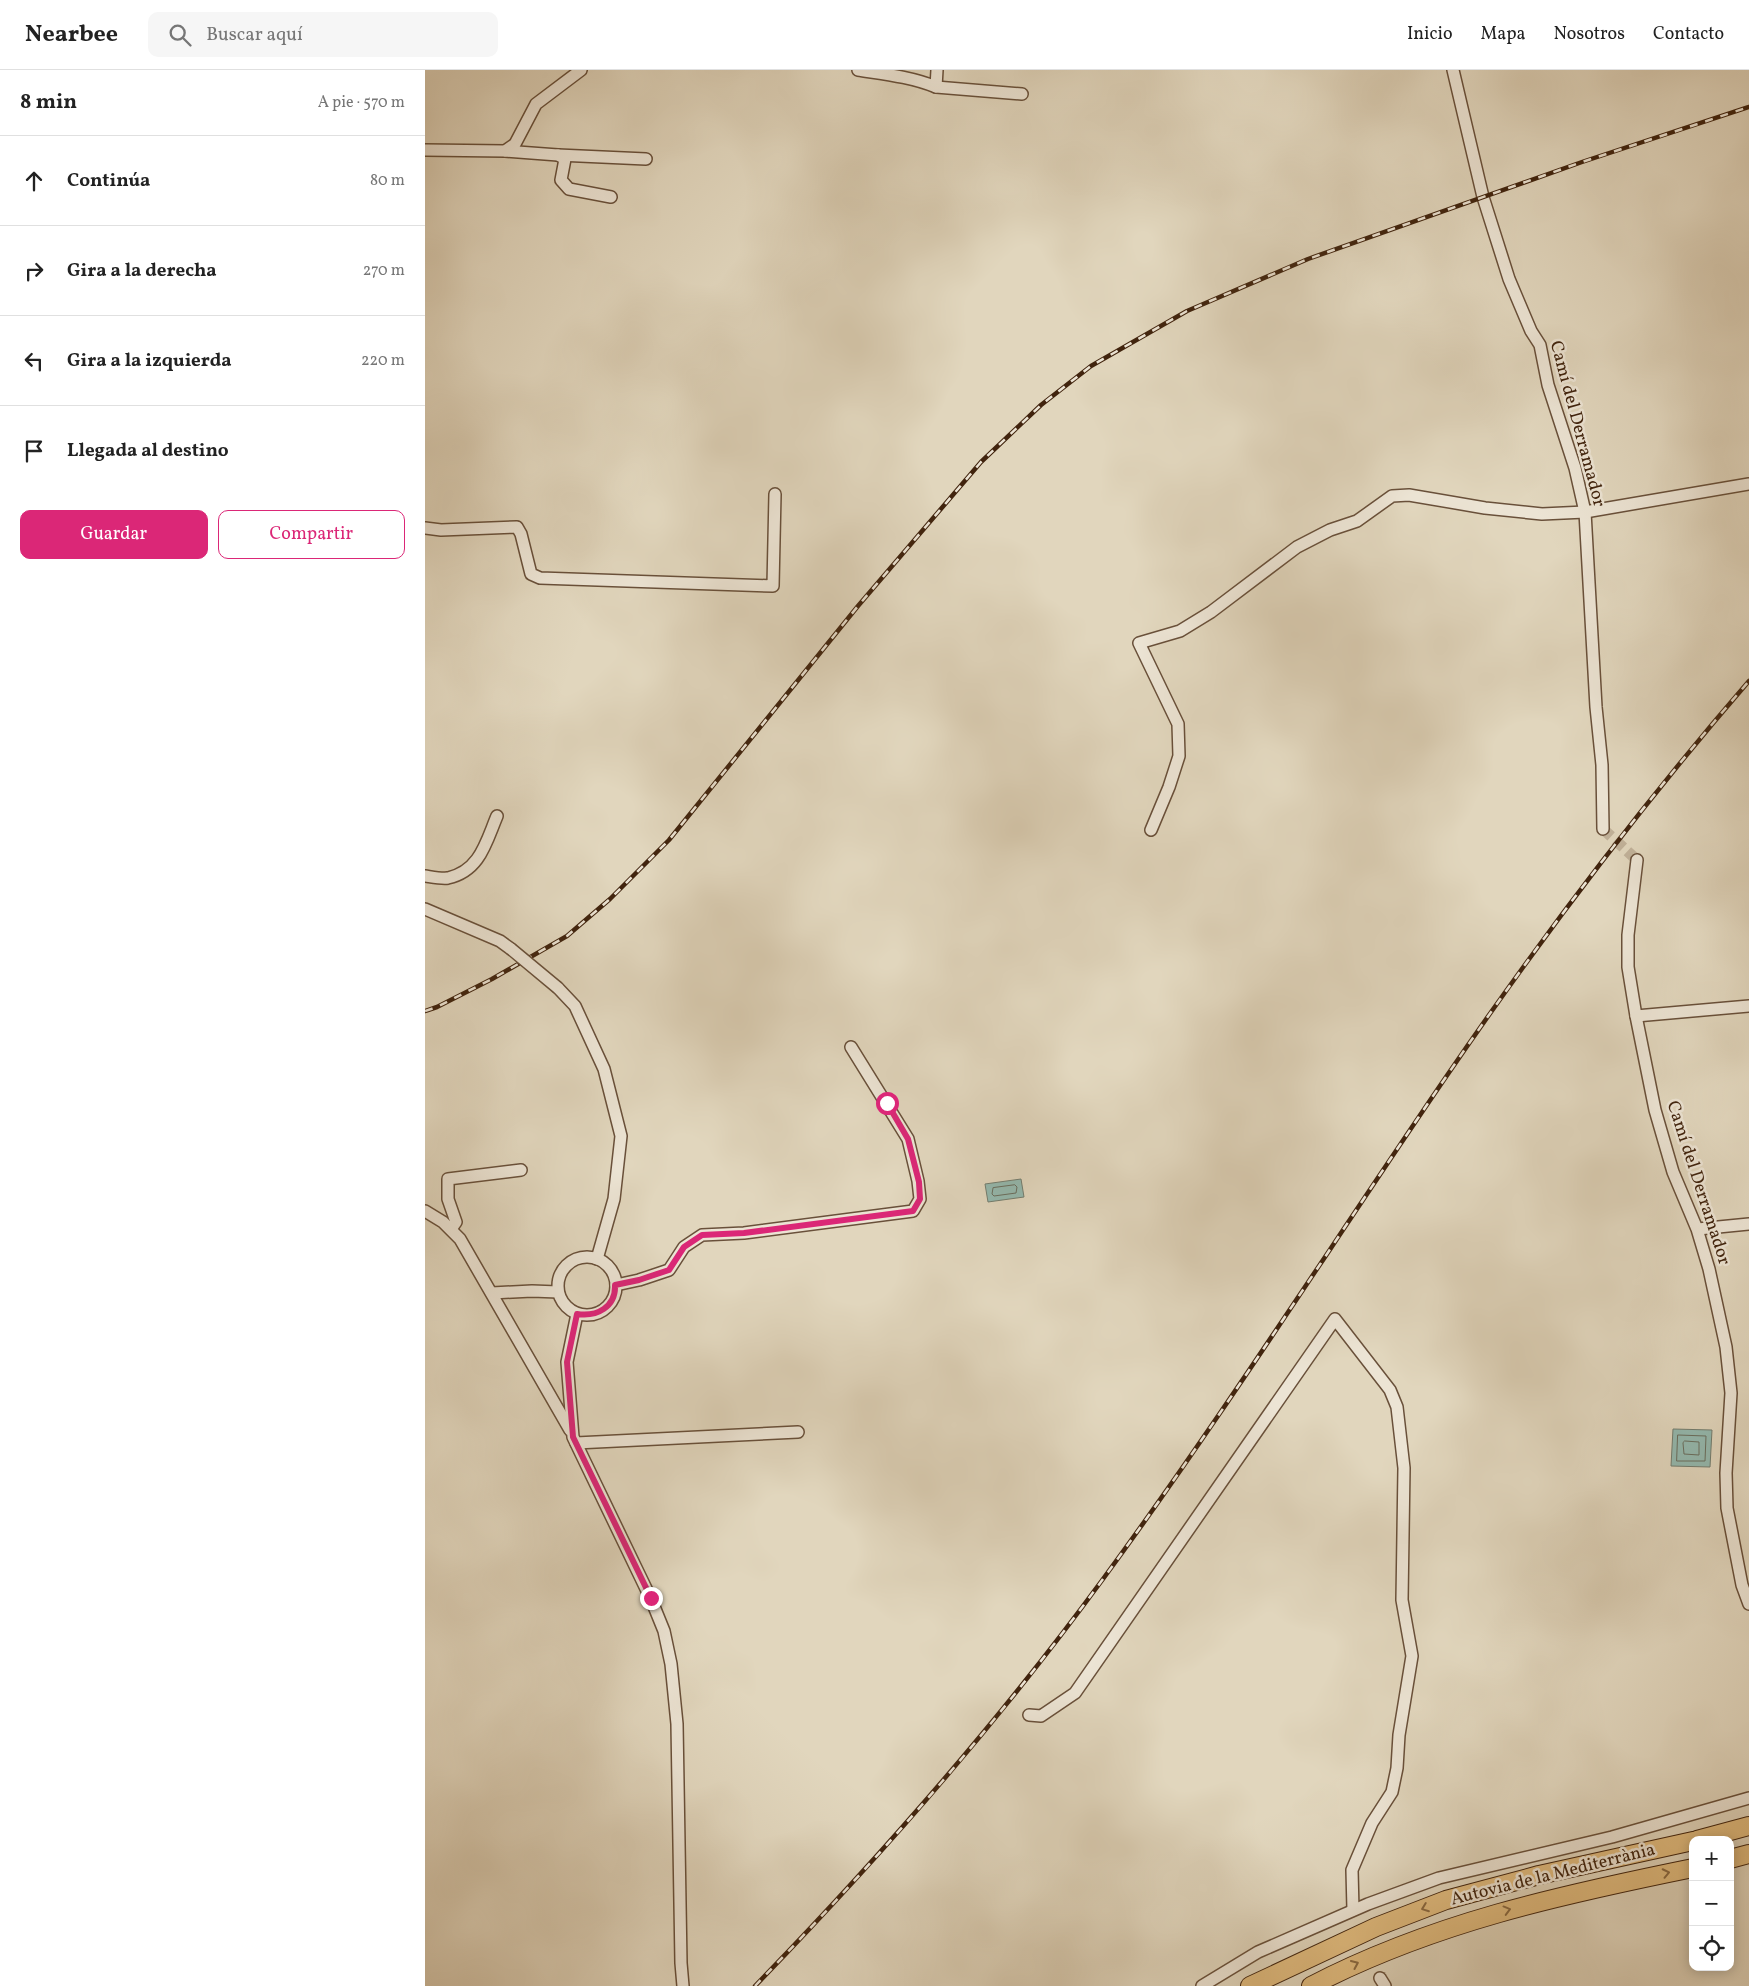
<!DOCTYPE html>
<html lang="es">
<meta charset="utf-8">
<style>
:root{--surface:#fff;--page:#f6f6f6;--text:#222;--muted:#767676;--line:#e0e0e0;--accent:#db2777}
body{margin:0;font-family:Vollkorn,serif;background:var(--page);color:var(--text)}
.controls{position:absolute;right:15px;bottom:15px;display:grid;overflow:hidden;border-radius:10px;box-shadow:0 2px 12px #0003}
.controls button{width:45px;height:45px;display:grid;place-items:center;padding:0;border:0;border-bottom:1px solid var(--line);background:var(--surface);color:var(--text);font:25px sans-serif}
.stop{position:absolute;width:15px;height:15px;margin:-11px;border:4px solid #db2777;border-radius:50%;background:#fff}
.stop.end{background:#db2777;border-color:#fff;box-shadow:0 1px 5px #0008}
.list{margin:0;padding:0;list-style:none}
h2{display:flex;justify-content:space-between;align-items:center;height:65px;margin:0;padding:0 20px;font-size:21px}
h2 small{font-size:16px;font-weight:400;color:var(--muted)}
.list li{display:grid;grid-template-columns:32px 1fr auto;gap:15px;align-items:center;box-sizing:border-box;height:90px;padding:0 20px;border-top:1px solid var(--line)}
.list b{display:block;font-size:19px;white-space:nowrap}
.list em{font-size:16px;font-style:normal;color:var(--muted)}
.actions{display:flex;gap:10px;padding:15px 20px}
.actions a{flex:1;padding:11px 0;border:1px solid var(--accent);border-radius:10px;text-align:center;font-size:18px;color:var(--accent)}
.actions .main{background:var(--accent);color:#fff}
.icon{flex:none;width:28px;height:28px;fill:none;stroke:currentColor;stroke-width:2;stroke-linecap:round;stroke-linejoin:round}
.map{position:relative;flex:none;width:1324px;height:1916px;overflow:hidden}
header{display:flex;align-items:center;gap:30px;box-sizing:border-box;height:70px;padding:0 25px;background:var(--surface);border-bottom:1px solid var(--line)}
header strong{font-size:24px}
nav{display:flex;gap:28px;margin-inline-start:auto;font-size:18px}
.search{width:350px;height:45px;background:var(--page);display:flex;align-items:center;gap:12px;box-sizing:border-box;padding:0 18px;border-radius:10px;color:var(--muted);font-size:19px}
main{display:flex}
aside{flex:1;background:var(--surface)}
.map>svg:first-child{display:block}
.water{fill:#94b9af;stroke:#737d6f}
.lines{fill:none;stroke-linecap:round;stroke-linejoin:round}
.shore{stroke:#6a6e5e;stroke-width:1}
.minor-tunnel{stroke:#c1b29a;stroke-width:11;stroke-dasharray:11 5.5;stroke-linecap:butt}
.minor-casing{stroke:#69503a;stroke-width:14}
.highway-casing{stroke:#41240e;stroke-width:20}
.minor{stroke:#ece4d4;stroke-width:11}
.highway{stroke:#e0bb7e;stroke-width:18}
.rail-casing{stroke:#41240e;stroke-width:4.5}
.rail{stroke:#ece4d4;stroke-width:2.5;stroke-dasharray:8;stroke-linecap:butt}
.minor-bridge-casing{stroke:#69503a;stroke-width:14;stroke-linecap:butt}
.minor-bridge{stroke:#ece4d4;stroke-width:11}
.oneway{stroke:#896840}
.route{stroke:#db2777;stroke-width:6}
.labels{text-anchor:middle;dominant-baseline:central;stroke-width:5;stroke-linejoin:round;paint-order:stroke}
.street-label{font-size:18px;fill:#41240e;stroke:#ece4d4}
</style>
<header>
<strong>Nearbee</strong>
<div class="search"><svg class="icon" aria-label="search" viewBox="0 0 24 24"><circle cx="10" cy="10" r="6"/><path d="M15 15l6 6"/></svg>Buscar aquí</div>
<nav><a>Inicio</a><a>Mapa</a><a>Nosotros</a><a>Contacto</a></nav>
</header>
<main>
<aside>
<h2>8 min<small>A pie · 570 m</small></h2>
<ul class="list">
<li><svg class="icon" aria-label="ahead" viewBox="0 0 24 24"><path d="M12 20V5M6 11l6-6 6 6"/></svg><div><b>Continúa</b></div><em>80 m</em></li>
<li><svg class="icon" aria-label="right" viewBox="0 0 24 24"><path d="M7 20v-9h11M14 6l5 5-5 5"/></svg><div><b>Gira a la derecha</b></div><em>270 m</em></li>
<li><svg class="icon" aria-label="left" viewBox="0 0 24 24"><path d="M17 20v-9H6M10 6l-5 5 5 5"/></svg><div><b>Gira a la izquierda</b></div><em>220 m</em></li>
<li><svg class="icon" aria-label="arrive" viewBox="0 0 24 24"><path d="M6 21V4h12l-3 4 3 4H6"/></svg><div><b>Llegada al destino</b></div></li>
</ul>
<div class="actions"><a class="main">Guardar</a><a>Compartir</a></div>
</aside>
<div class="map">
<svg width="1324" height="1916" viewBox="0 0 1324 1916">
<rect width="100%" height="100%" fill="#e1d6bd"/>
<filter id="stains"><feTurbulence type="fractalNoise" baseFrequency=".004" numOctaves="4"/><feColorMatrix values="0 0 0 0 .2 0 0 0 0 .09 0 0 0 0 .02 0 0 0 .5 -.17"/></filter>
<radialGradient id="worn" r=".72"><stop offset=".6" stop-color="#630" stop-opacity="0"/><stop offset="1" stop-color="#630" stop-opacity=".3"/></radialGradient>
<g class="water">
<polygon points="596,1109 599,1127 563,1132 560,1114"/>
<polygon points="1248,1359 1287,1360 1285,1397 1246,1396"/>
</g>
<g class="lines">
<g class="shore">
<polygon points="590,1115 592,1117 591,1123 569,1126 567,1124 568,1118"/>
<polygon points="1253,1365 1281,1366 1280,1391 1252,1391"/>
<polygon points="1260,1371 1274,1372 1274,1385 1259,1384 1258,1373"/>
</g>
<polyline class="minor-tunnel" points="1178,759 1212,790"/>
<g class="minor-casing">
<g id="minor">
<path d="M433,0C459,4 487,7 511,17L597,24"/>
<polyline points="1028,0 1058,127 1084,209 1106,261 1115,275 1123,315 1150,398 1160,442 1171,637 1177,695 1178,759"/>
<polyline points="511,17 512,0"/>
<polyline points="0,80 80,81 90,74 111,34 156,0"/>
<polyline points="80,81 133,85 140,89 136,110 144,119 186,127"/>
<polyline points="133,85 221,89"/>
<polyline points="0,458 16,460 92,457 96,464 106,504 115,508 348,516 350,424"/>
<polyline points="726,760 744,717 754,686 753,654 714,573 755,561 786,542 872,477 905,460 932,451 967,426 984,425 1060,438 1117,444 1160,442 1324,414"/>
<polyline points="1212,790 1203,865 1203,897 1211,946 1230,1040 1248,1102 1272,1159 1284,1199 1301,1277 1306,1323 1301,1403 1302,1438 1317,1515 1324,1534"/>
<path d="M0,806C7,807 17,809 23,808C55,801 61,772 72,746"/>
<polyline points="0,839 75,871 86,879"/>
<polyline points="133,918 150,936 179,999 196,1066 189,1129 172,1189"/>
<polyline points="1211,946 1324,936"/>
<polyline points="0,1141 18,1152 35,1169 145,1360"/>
<polyline points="26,1159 31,1152 23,1129 23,1109 96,1100"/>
<polyline points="1273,1159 1324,1154"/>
<circle cx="162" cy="1216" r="29"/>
<polyline points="191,1215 214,1210 244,1200 259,1177 277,1165 319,1163 488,1141 495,1129 493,1111 483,1069 426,977"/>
<polyline points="67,1223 107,1221 133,1222"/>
<polyline points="152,1244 142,1292 148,1367 226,1529 239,1561 246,1594 252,1654 256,1893 258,1916"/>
<polyline points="151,1373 373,1362"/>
<polyline points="604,1645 616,1646 650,1623 910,1249 965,1320 972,1337 979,1398 977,1530 987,1586 974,1665 972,1698 967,1722 947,1753 927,1800 928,1840"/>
<polyline points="955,1908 960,1916"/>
<polyline points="777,1916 833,1882 943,1834 1014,1808 1187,1767 1324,1728"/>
</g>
</g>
<g class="highway-casing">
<g id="highway">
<polyline points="1272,1770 1324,1756"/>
<polyline points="1305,1789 1324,1784"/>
<polyline points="825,1916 951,1857 1021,1830 1114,1805 1268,1771"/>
<path d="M886,1916C1007,1853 1135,1825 1268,1798"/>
</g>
</g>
<use href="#minor" class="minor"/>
<use href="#highway" class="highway"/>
<g class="rail-casing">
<g id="rail">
<polyline points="0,941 12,937 67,909 142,866 185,829 244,770 433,536 556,392 616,335 666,296 762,241 883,189 1157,92 1324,37"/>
<path d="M330,1916C455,1787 572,1654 678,1509C799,1344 908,1172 1023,1004C1116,868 1216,736 1324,611"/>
</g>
</g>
<use href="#rail" class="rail"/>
<g class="minor-bridge-casing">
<polyline id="minor-bridge" points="86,879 133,918"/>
</g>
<use href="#minor-bridge" class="minor-bridge"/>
</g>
<defs><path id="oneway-chevron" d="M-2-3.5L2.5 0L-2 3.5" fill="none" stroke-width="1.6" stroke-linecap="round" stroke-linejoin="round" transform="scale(1.25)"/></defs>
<g class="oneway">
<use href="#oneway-chevron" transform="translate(1241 1803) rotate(-12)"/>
<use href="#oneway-chevron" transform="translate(1000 1838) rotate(159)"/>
<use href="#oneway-chevron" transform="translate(1082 1840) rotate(-15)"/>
<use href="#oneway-chevron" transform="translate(930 1894) rotate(-24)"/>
</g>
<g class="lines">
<path class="route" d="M226,1528L148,1367L142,1292L152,1244C172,1247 191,1237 190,1215L214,1210L244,1200L259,1177L277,1165L319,1163L488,1141L495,1129L494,1112L483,1069L462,1033"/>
</g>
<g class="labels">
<g class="street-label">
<text transform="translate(1152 354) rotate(75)">Camí del Derramador</text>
<text transform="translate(1273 1113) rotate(72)">Camí del Derramador</text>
<text transform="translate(1128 1805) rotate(-14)">Autovia de la Mediterrània</text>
</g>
</g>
<rect width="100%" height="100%" filter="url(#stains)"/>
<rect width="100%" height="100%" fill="url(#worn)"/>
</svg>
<div class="controls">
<button>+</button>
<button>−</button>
<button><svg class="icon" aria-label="locate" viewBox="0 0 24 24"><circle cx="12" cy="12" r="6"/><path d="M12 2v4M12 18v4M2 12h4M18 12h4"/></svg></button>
</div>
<div class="stop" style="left:462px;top:1033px"></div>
<div class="stop end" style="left:226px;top:1528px"></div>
</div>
</main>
